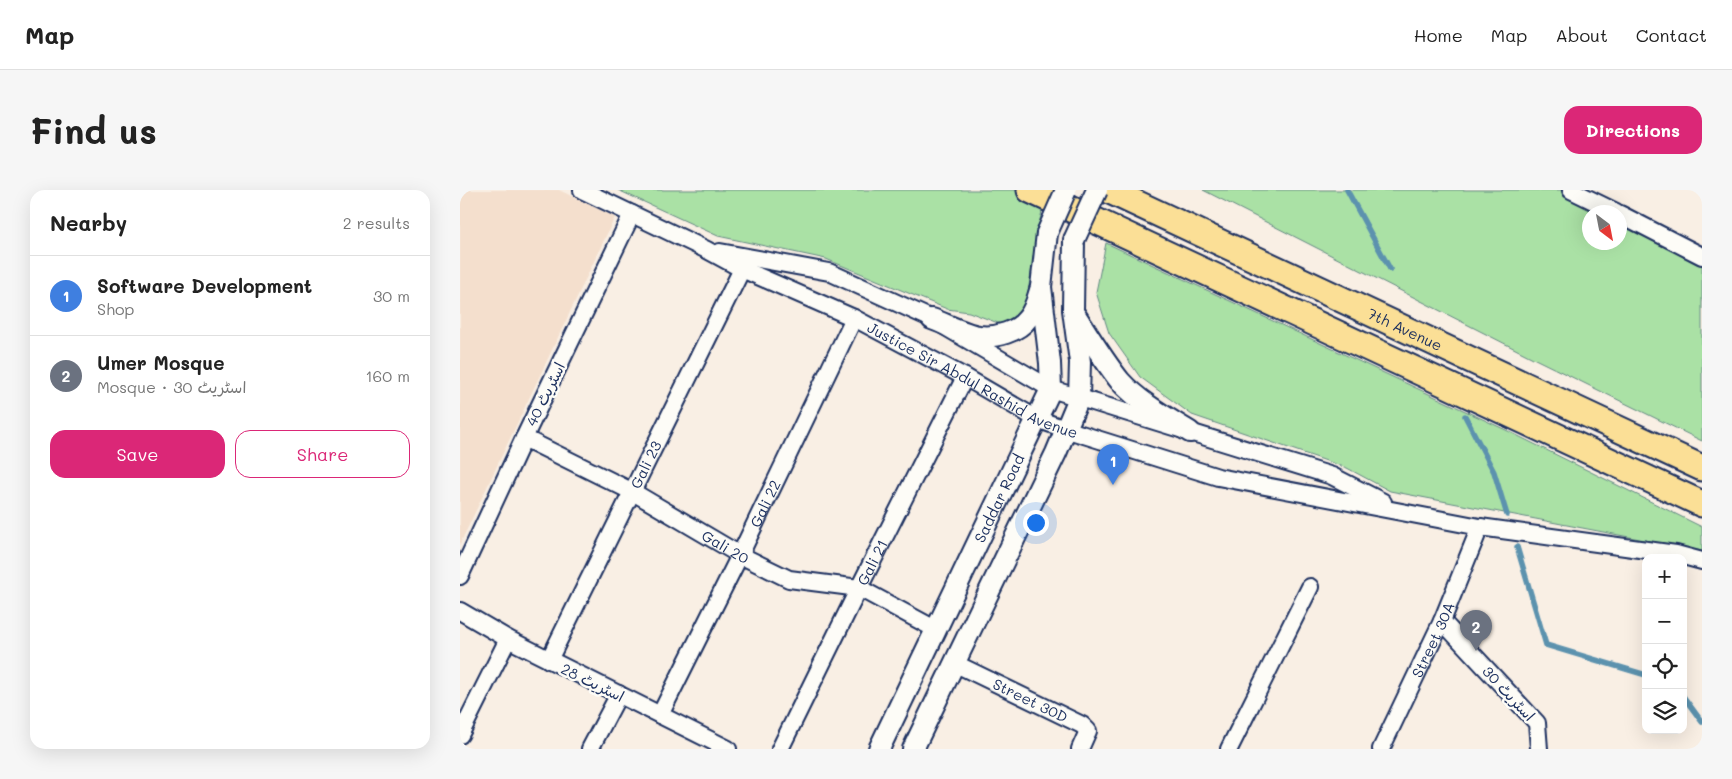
<!DOCTYPE html>
<meta charset="utf-8">
<style>
:root{--surface:#fff;--page:#f6f6f6;--text:#222;--muted:#767676;--line:#e0e0e0;--accent:#db2777}
body{margin:0;font-family:Mali,"Playpen Sans Arabic",sans-serif;background:var(--page);color:var(--text)}
.controls{position:absolute;right:15px;bottom:15px;display:grid;overflow:hidden;border-radius:10px;box-shadow:0 5px 20px #0002}
.controls button{width:45px;height:45px;display:grid;place-items:center;padding:0;border:0;border-bottom:1px solid var(--line);background:var(--surface);color:var(--text);font:25px sans-serif}
.compass{position:absolute;left:1122px;top:15px;width:45px;height:45px;border-radius:50%;background:var(--surface);box-shadow:0 5px 20px #0002;rotate:148deg}
.you{position:absolute;left:575px;top:332px;width:18px;height:18px;margin:-12px;border:4px solid #fff;border-radius:50%;background:#1a73e8;box-shadow:0 0 0 8px #1a73e833}
.badge{display:grid;place-items:center;width:32px;height:32px;border-radius:50%;background:var(--accent);color:#fff;font-size:16px;font-weight:700}
.pin{position:absolute;translate:-50% -41px;filter:drop-shadow(0 1px 2px #0008)}
.pin::after{content:'';position:absolute;top:26px;width:18px;height:15px;background:inherit;clip-path:polygon(0 0,100% 0,50% 100%)}
.list{margin:0;padding:0;list-style:none}
h2{display:flex;justify-content:space-between;align-items:center;height:65px;margin:0;padding:0 20px;font-size:21px}
h2 small{font-size:16px;font-weight:400;color:var(--muted)}
.list li{display:grid;grid-template-columns:32px 1fr auto;gap:15px;align-items:center;box-sizing:border-box;height:80px;padding:0 20px;border-top:1px solid var(--line)}
.list b{display:block;font-size:19px;white-space:nowrap}
.list p{margin:0;font-size:16px;white-space:nowrap;color:var(--muted)}
.list em{font-size:16px;font-style:normal;color:var(--muted)}
.actions{display:flex;gap:10px;padding:15px 20px}
.actions a{flex:1;padding:11px 0;border:1px solid var(--accent);border-radius:15px;text-align:center;font-size:18px;color:var(--accent)}
.actions .main{background:var(--accent);color:#fff}
.icon{flex:none;width:28px;height:28px;fill:none;stroke:currentColor;stroke-width:2;stroke-linecap:round;stroke-linejoin:round}
.map{position:relative;flex:none;width:1242px;height:559px;overflow:hidden;border-radius:15px}
header{display:flex;align-items:center;gap:30px;box-sizing:border-box;height:70px;padding:0 25px;background:var(--surface);border-bottom:1px solid var(--line)}
header strong{font-size:24px}
nav{display:flex;gap:28px;margin-inline-start:auto;font-size:18px}
.intro{display:flex;align-items:center;justify-content:space-between;box-sizing:border-box;height:120px;padding:0 30px}
h1{margin:0;font-size:35px}
.button{padding:12px 22px;border-radius:15px;background:var(--accent);color:#fff;font-size:18px;font-weight:700}
main{display:flex;gap:30px;padding:0 30px}
aside{flex:1;background:var(--surface);border-radius:15px;box-shadow:0 5px 20px #0002}
.map>svg:first-child{display:block}
.built{fill:#f4dfcd}
.green{fill:#aae1a5;stroke:#628882}
.lines{fill:none;stroke-linecap:round;stroke-linejoin:round}
.stream{stroke:#5b92ae;stroke-width:5.5}
.minor-casing{stroke:#1b2f5e;stroke-width:20}
.tertiary-casing{stroke:#1b2f5e;stroke-width:24}
.primary-casing{stroke:#1b2f5e;stroke-width:29}
.minor{stroke:#fdfcf7;stroke-width:16}
.tertiary{stroke:#fdfcf7;stroke-width:20}
.primary{stroke:#fbdf96;stroke-width:25}
.tertiary-bridge-casing{stroke:#1b2f5e;stroke-width:24;stroke-linecap:butt}
.tertiary-bridge{stroke:#fdfcf7;stroke-width:20}
.labels{text-anchor:middle;dominant-baseline:central;stroke-width:5;stroke-linejoin:round;paint-order:stroke}
.street-label{font-size:15px;fill:#1b2f5e;stroke:#fdfcf7}
</style>
<header>
<strong>Map</strong>
<nav><a>Home</a><a>Map</a><a>About</a><a>Contact</a></nav>
</header>
<div class="intro"><h1>Find us</h1><a class="button">Directions</a></div>
<main>
<aside>
<h2>Nearby<small>2 results</small></h2>
<ul class="list">
<li><span class="badge" style="background:#3f7fe0">1</span><div><b>Software Development</b><p>Shop</p></div><em>30 m</em></li>
<li><span class="badge" style="background:#6b7280">2</span><div><b>Umer Mosque</b><p>Mosque · اسٹریٹ 30</p></div><em>160 m</em></li>
</ul>
<div class="actions"><a class="main">Save</a><a>Share</a></div>
</aside>
<div class="map">
<svg width="1242" height="559" viewBox="0 0 1242 559">
<rect width="100%" height="100%" fill="#f9efe4"/>
<filter id="ink" filterUnits="userSpaceOnUse"><feTurbulence type="fractalNoise" baseFrequency=".02" numOctaves="2"/><feDisplacementMap in="SourceGraphic" scale="10" xChannelSelector="R" yChannelSelector="G"/><feConvolveMatrix kernelMatrix="1 2 1 2 8 2 1 2 1" color-interpolation-filters="sRGB"/></filter>
<g filter="url(#ink)">
<polygon class="built" points="0,0 99,0 155,27 0,354"/>
<g class="green">
<polygon points="158,0 556,0 584,13 578,38 565,121 546,136 509,122 487,119 366,69 258,46"/>
<polygon points="743,0 1103,0 1149,22 1130,22 1130,52 1160,52 1160,28 1242,68 1242,251 1073,168"/>
<polygon points="646,53 1048,241 1242,337 1242,361 930,301 887,278 732,225 680,187 649,143 636,102"/>
</g>
<g class="lines">
<g class="stream">
<polyline points="887,0 930,79"/>
<polyline points="1005,226 1034,282 1047,325"/>
<polyline points="1057,357 1086,455 1186,485"/>
<polyline points="1223,506 1242,532"/>
</g>
<g class="minor-casing">
<g id="minor">
<path id="s1" d="M122,0L247,60L282,79L394,128L505,187L577,229L605,239L758,287L1020,337L1216,364L1242,371"/>
<polyline points="1111,0 1156,22"/>
<polyline points="1160,24 1242,66"/>
<polyline points="260,62 369,82 472,129 591,199 872,286 923,312"/>
<path id="s2" d="M64,248L173,302L280,365L329,389L399,398L475,439"/>
<polyline points="0,386 64,248 172,24"/>
<polyline points="0,421 48,449 268,559"/>
<polyline points="982,431 1077,533 1079,559"/>
<path id="s3" d="M89,470L282,79"/>
<path id="s4" d="M494,473L622,535L628,541L620,559"/>
<path id="s5" d="M200,525L280,365L394,128"/>
<polyline points="0,545 48,449"/>
<polyline points="130,559 159,504"/>
<path id="s6" d="M320,559L399,398L505,187"/>
<polyline points="769,559 850,397"/>
<path id="s7" d="M921,559L982,431L1020,337"/>
</g>
</g>
<g class="tertiary-casing">
<g id="tertiary">
<path d="M616,126C630,148 644,171 660,191C679,212 706,227 730,242"/>
<path d="M472,129C486,134 505,144 519,146C536,148 558,142 568,128C575,120 577,110 580,100"/>
<path id="s8" d="M419,559L591,199L590,173L581,97L587,43"/>
<polyline points="453,559 596,263 619,208 620,172 613,120 614,50"/>
</g>
</g>
<g class="primary-casing">
<g id="primary">
<polyline points="570,0 1242,314"/>
<path id="s9" d="M648,0L1242,278"/>
</g>
</g>
<use href="#minor" class="minor"/>
<use href="#tertiary" class="tertiary"/>
<use href="#primary" class="primary"/>
<g class="tertiary-bridge-casing">
<g id="tertiary-bridge">
<polyline points="587,43 606,0"/>
<polyline points="614,50 637,0"/>
</g>
</g>
<use href="#tertiary-bridge" class="tertiary-bridge"/>
</g>
</g>
<g class="labels">
<g class="street-label">
<text stroke="none"><textPath href="#s9" startOffset="328">7th Avenue</textPath></text>
<text stroke="none"><textPath href="#s1" startOffset="435">Justice Sir Abdul Rashid Avenue</textPath></text>
<text transform="translate(85 204) rotate(-64)">اسٹریٹ 40</text>
<text stroke="none"><textPath href="#s3" startOffset="218">Gali 23</textPath></text>
<text stroke="none"><textPath href="#s8" startOffset="278">Saddar Road</textPath></text>
<text stroke="none"><textPath href="#s5" startOffset="236">Gali 22</textPath></text>
<text stroke="none"><textPath href="#s2" startOffset="229">Gali 20</textPath></text>
<text stroke="none"><textPath href="#s6" startOffset="208">Gali 21</textPath></text>
<text stroke="none"><textPath href="#s7" startOffset="121">Street 30A</textPath></text>
<text transform="translate(133 492) rotate(26)">اسٹریٹ 28</text>
<text transform="translate(1049 503) rotate(47)">اسٹریٹ 30</text>
<text stroke="none"><textPath href="#s4" startOffset="85">Street 30D</textPath></text>
</g>
</g>
</svg>
<div class="controls">
<button>+</button>
<button>−</button>
<button><svg class="icon" aria-label="locate" viewBox="0 0 24 24"><circle cx="12" cy="12" r="6"/><path d="M12 2v4M12 18v4M2 12h4M18 12h4"/></svg></button>
<button><svg class="icon" aria-label="layers" viewBox="0 0 24 24"><path d="M12 4l9 5-9 5-9-5zM3 14l9 5 9-5"/></svg></button>
</div>
<svg class="compass" viewBox="-18 -18 36 36"><path d="M0-13l5 13h-10z" fill="#e53935"/><path d="M0 13l5-13h-10z" fill="#767676"/></svg>
<div class="you"></div>
<div class="pin badge" style="left:653px;top:295px;background:#3f7fe0">1</div>
<div class="pin badge" style="left:1016px;top:461px;background:#6b7280">2</div>
</div>
</main>
